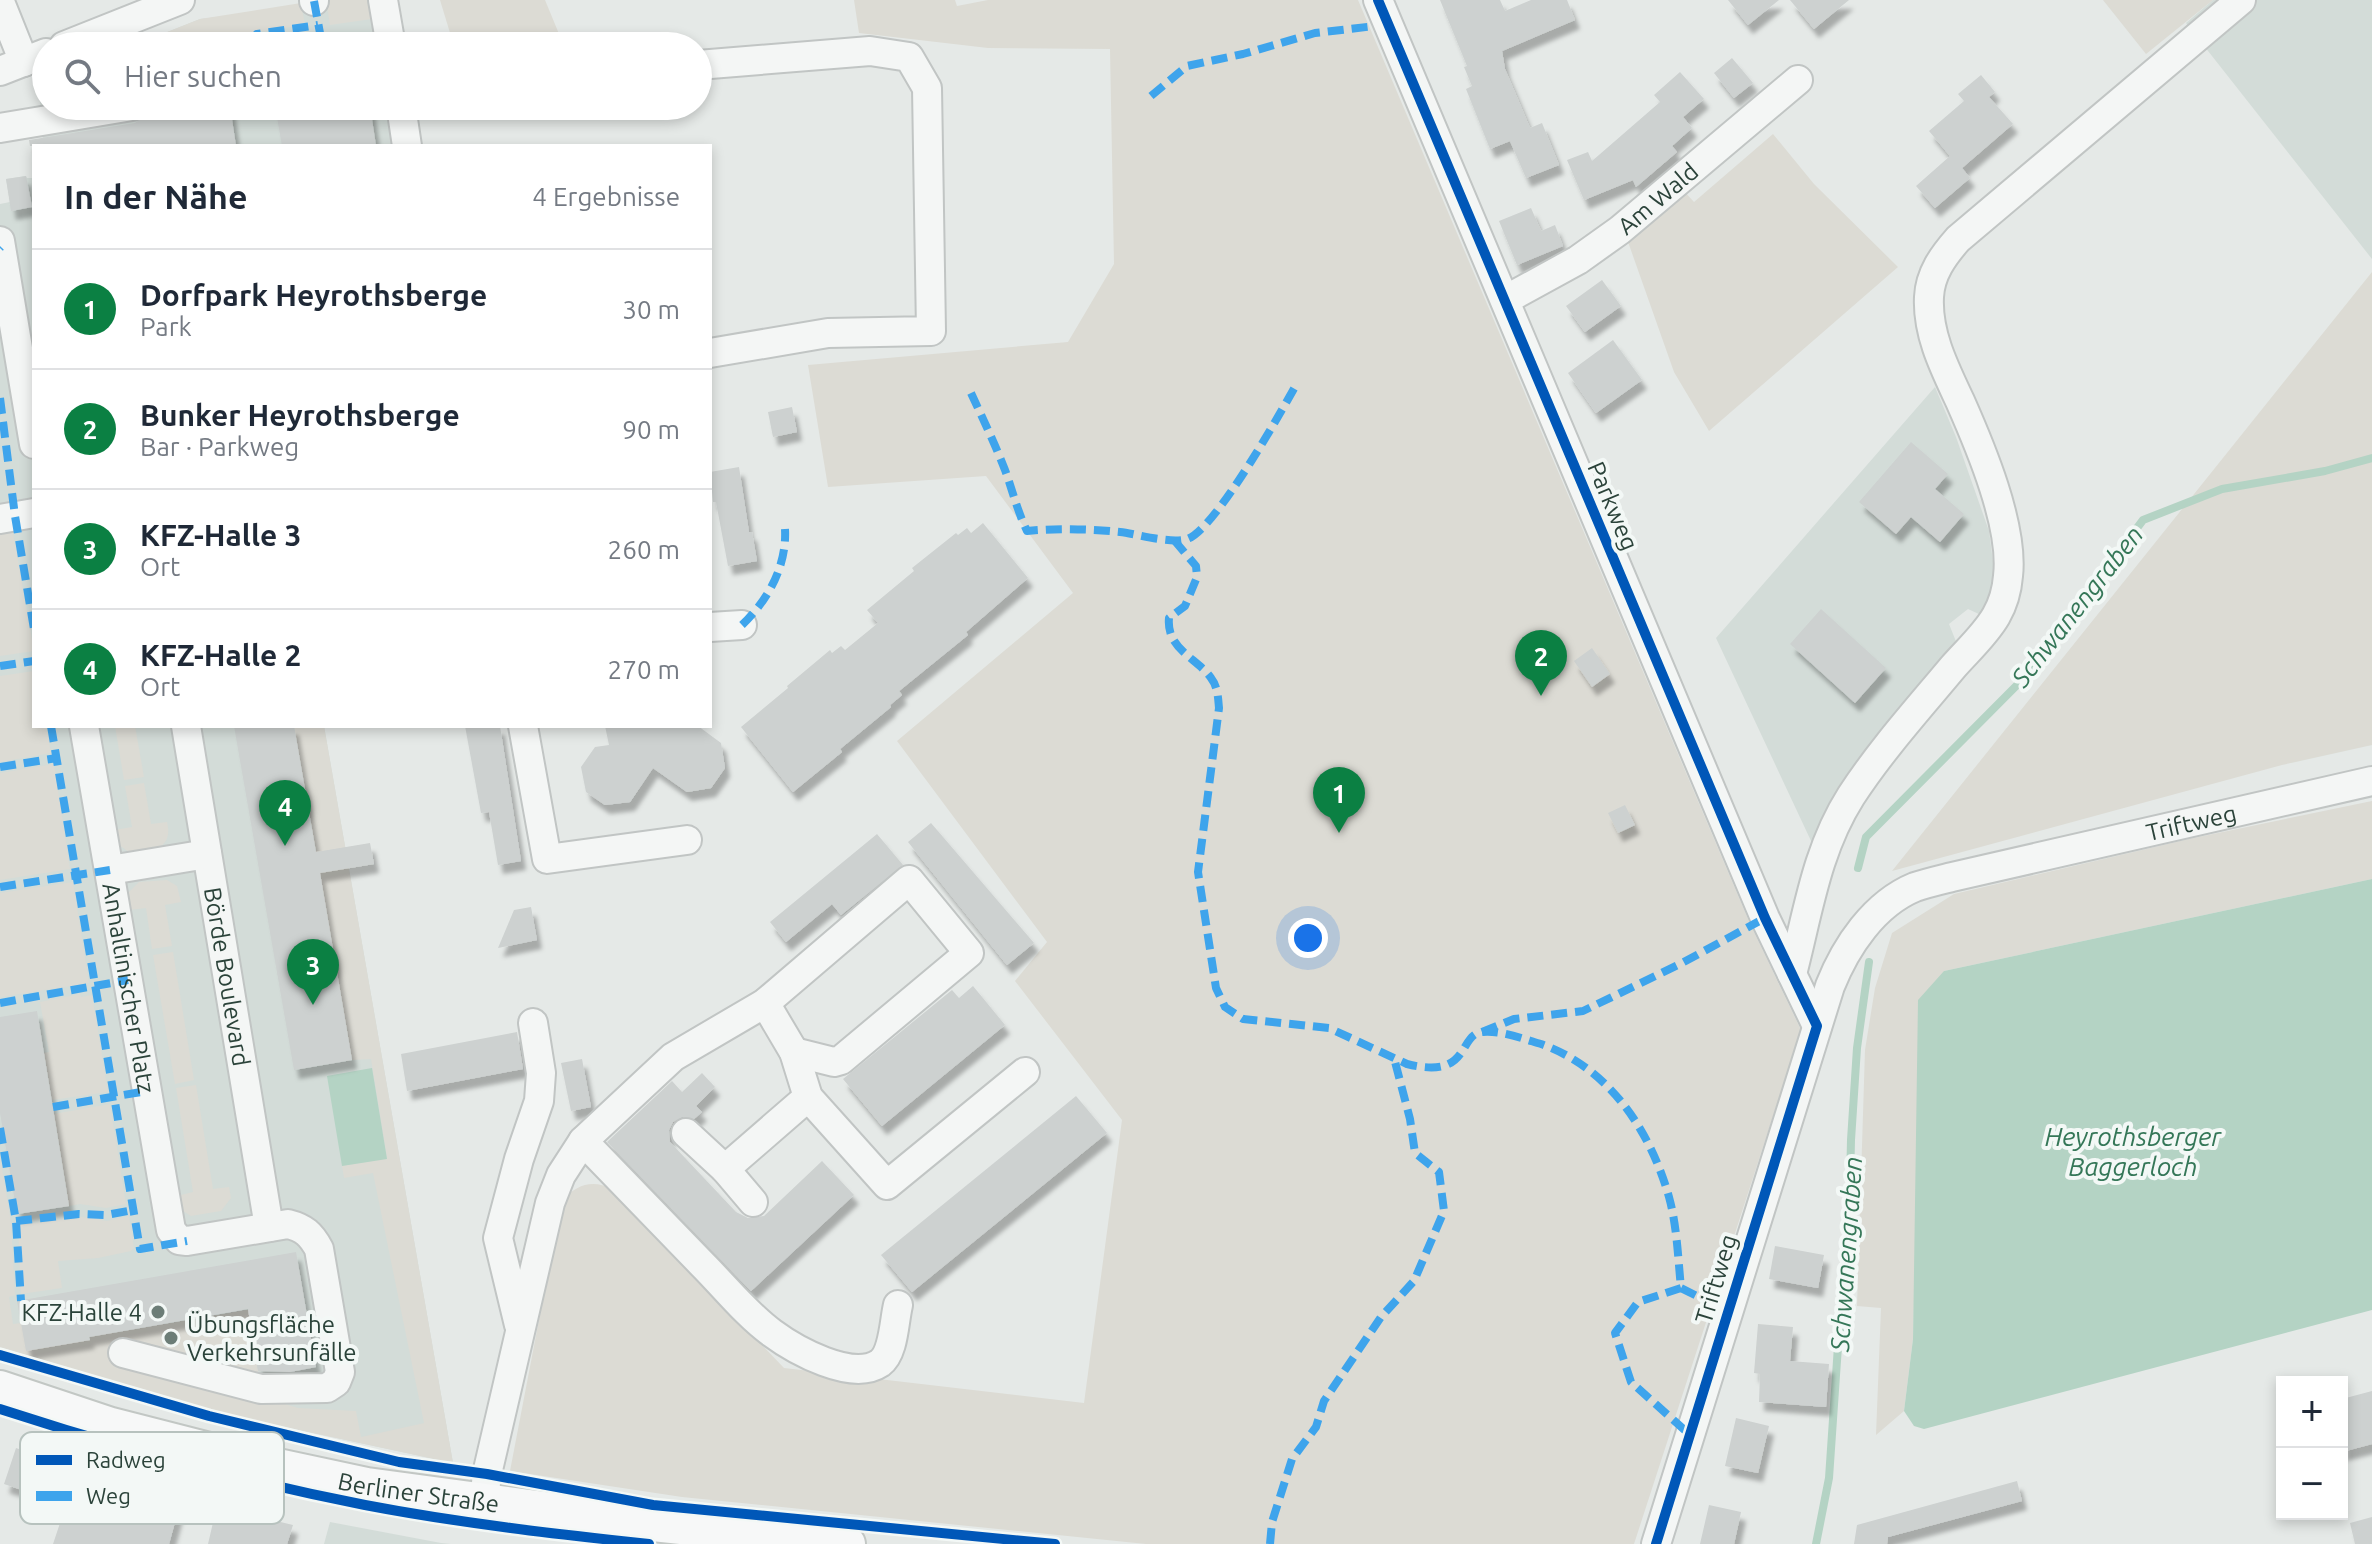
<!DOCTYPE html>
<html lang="de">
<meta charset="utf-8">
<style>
:root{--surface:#fff;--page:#f2f2f3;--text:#1f2937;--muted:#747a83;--line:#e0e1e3;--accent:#0b8043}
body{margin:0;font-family:Ubuntu,sans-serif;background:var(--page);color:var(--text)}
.controls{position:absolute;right:24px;bottom:24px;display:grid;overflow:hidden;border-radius:0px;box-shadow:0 4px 12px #0003}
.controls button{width:72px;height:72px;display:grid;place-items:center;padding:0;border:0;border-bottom:2px solid var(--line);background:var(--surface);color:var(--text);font:40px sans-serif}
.you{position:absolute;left:1308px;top:938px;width:28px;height:28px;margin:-20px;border:6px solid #fff;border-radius:50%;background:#1a73e8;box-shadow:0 0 0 12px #1a73e833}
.badge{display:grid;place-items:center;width:52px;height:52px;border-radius:50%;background:var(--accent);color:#fff;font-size:26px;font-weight:700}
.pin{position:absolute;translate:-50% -66px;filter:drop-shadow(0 2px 4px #0008)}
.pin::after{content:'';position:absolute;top:42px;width:28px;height:24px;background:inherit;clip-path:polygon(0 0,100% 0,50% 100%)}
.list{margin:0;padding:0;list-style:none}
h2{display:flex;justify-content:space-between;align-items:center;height:104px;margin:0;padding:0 32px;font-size:34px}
h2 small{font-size:26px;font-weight:400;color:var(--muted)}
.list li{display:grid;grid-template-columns:52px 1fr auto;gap:24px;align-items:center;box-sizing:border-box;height:120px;padding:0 32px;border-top:2px solid var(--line)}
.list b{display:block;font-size:30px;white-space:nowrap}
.list p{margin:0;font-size:26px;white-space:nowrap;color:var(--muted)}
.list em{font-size:26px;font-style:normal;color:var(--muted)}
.icon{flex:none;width:44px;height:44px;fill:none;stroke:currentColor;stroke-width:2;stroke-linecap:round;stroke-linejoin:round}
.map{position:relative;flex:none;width:2372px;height:1544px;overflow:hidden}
.search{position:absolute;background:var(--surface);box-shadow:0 4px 12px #0003;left:32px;top:32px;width:680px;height:88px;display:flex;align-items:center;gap:20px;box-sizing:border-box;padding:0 28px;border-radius:44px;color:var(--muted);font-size:30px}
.panel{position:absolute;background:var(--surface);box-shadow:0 4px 12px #0003;left:32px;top:144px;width:680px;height:584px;border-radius:0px}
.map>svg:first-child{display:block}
.built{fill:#d3dcd8}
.green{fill:#dcdbd4}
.water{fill:#b4d3c4}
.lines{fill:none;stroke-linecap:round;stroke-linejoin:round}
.stream{stroke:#b4d3c4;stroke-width:8}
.building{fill:#cdd1d0;filter:url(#shadow)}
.minor-casing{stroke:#c1c5c4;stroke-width:32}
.major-casing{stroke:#c2c7c4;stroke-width:40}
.minor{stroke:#f4f6f5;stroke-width:28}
.major{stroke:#f7f8f8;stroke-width:36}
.quiet{stroke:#3ea4ec;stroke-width:8;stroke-dasharray:16 8;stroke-linecap:butt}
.cycleway-casing{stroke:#f3f8f6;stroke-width:15}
.cycleway{stroke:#0057b8;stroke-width:10}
.poi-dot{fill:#6c7d77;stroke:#f3f8f6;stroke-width:3}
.labels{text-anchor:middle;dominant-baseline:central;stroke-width:8;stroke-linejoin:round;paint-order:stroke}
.street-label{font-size:24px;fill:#2b433a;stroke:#f3f8f6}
.poi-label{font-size:24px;fill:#2b433a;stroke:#f3f8f6;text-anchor:end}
.water-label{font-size:26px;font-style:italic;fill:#357758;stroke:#f3f8f6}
.key{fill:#f3f8f6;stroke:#b7c2be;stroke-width:2}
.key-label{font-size:22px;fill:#2b433a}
</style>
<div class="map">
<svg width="2372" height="1544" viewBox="0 0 2372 1544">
<defs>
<filter id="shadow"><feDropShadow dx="5" dy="9" stdDeviation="2" flood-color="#0004"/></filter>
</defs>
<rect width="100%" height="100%" fill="#e5e9e7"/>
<g class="built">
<polygon points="369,0 377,46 132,46 200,19"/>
<polygon points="2213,0 2372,0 2372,259 2186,23"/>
<polygon points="46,80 46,106 387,106 394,146 44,146 42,132 45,131 37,84"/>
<polygon points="26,176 27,178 34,178 34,726 324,726 453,1463 216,1412 0,1347 0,204 10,202 6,179"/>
<polygon points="1935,387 1956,437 1989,531 1994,569 1989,597 1981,615 1968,609 1949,624 1957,644 1858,762 1826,813 1812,843 1716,638"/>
<polygon points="330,1522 441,1543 451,1544 324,1544"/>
</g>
<g class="green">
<polygon points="326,0 369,0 372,19 330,25"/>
<polygon points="440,0 545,0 564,46 454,46"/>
<path d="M854,0H955L957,6L988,0H1358L1751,926L1801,1030L1634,1544H1146L682,1497L510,1471L562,1200C578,1184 593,1179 614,1190L784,1368L1084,1403L1122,1120L1015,981L1047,942L897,741L1073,593L986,476L828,487L808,365L1068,342L1114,264L1110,49L988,48L859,33Z"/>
<polygon points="2103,0 2213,0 2146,54"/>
<polygon points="301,3 305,25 255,32 256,46 132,46 200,19"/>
<polygon points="1773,134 1814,184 1898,267 1709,431 1674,372 1627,239 1684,191 1694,202"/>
<polygon points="2372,272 2372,745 2282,765 1892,871"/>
<polygon points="12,527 34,651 0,656 0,529"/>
<polygon points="34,671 34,726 46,726 51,753 0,762 0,676"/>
<polygon points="115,726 135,726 144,777 124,780"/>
<polygon points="294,726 324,726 453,1463 216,1412 0,1347 0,1157 11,1222 15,1295 9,1297 13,1324 21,1323 90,1339 89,1337 258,1308 251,1328 259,1377 259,1396 298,1408 356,1411 361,1437 424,1423 373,1173 344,1178 342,1166 387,1158 371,1059 352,1060"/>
<polygon points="54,764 70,869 0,880 0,773"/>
<path d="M144,783L151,824L167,822C174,849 151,853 129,852L119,845L115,830L132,827L125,786Z"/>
<polygon points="2372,801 2372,879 1944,971 1916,1235 1913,1339 1904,1411 1876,1435 1881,1308 1857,1306 1865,1050 1875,988 1892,933 1954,894 2189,839"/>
<polygon points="167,880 177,886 181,902 165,905 172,946 152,949 146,908 129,910 127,894 139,882"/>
<polygon points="73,882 89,983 0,997 0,893"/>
<polygon points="173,952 194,1080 175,1084 153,955"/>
<polygon points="80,994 81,997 92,995 108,1092 52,1100 44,1053 49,1052 40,1002"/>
<polygon points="196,1085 213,1189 229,1187 231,1198 221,1211 191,1216 180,1209 177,1196 193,1192 176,1088"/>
<polygon points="110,1104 126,1204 106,1208 80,1204 69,1206 54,1114"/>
<polygon points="129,1216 134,1248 131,1251 98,1258 58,1261 62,1288 21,1294 18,1225 82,1217 107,1221"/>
</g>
<g class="water">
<polygon points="2372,879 2372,1310 1924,1429 1914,1426 1904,1411 1913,1339 1918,1000 1944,971"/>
<polygon points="372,1068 387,1159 342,1166 327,1076"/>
</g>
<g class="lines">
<g class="stream">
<polyline points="1858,868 1866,837 2029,673 2143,520 2222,489 2325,471 2372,458"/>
<polyline points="1816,1544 1829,1478 1838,1346 1848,1271 1851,1140 1857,1048 1869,962"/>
</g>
</g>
<g class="building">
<polygon points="1440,0 1500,0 1505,11 1531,0 1567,0 1575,20 1502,51 1505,69 1530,128 1542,123 1559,165 1526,178 1510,141 1490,149 1466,89 1472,86 1464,67 1467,66"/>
<polygon points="1728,0 1779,0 1748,25"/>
<polygon points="1790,0 1849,0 1814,29"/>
<polygon points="1732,58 1753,83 1734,98 1714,73"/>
<polygon points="1680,72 1704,99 1683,117 1692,128 1672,146 1677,152 1636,187 1633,180 1584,200 1567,160 1588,152 1592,161 1660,102 1654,95"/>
<polygon points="1981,75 1995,92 1989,97 2013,124 1962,168 1970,178 1935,208 1916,186 1950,156 1929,131 1964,101 1958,94"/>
<polygon points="212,106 230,106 236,146 30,146 29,140 135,123 145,116"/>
<polygon points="275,106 370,106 376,146 282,146"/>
<polygon points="26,176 32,207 11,211 6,179"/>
<polygon points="1531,208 1541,231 1555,225 1563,246 1517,265 1499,221"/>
<polygon points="1602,280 1621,306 1585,332 1566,306"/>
<polygon points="1613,340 1642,380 1596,413 1568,373"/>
<polygon points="792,407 797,432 773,437 768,412"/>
<polygon points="1911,442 1948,474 1935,489 1964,514 1940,542 1911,517 1896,534 1859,502"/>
<polygon points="739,467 749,532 752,532 757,561 728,566 716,502 713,502 710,472"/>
<polygon points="983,523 1028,578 966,632 968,635 899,691 902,695 890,705 891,707 840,749 842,752 793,792 741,727 788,688 787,686 830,650 832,653 841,646 845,650 878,623 867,610 914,571 912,568 956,533 958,535 967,528 971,533"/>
<polygon points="1821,609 1886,668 1855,703 1790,644"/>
<polygon points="1592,648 1610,674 1592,687 1574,661"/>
<polygon points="234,726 294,726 316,852 370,843 374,864 320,873 352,1060 294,1070"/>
<polygon points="465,726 500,726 521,861 498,865 489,812 481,813"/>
<polygon points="605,726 698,726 721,743 725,768 711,788 687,792 653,768 630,802 605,805 586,792 581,767 595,747 609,745"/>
<polygon points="1625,805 1635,825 1618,833 1608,813"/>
<polygon points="931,823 1034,943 1007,965 908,842"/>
<polygon points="877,834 903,865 841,915 832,904 786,942 770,922"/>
<polygon points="531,907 537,940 498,948 514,910"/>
<polygon points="973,986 1005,1025 882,1126 843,1079 952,990 959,998"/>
<polygon points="37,1011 69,1206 17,1214 0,1113 0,1017"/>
<polygon points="517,1032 523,1069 407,1091 401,1054"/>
<polygon points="582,1059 591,1107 571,1111 561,1063"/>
<polygon points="702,1073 715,1087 696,1106 702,1112 694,1119 682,1117 673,1122 669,1130 670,1142 736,1212 748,1218 764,1216 822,1161 854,1195 751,1291 607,1142 672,1081 682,1092"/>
<polygon points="1076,1096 1107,1133 912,1292 881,1255"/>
<polygon points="1775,1246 1824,1255 1818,1288 1769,1279"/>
<polygon points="296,1252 316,1367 290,1372 258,1371 248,1309 89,1337 90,1340 26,1351 17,1301"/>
<polygon points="1758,1324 1793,1327 1790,1361 1829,1364 1826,1407 1759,1402 1760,1374 1754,1373"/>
<polygon points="2372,1391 2372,1444 2342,1452 2342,1399"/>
<polygon points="1736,1418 1769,1426 1758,1473 1725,1466"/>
<polygon points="16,1448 77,1469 78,1467 182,1497 169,1544 53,1544 66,1505 4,1484"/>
<polygon points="2017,1481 2022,1501 1888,1537 1887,1544 1854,1544 1857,1525"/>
<polygon points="1709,1505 1741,1512 1734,1544 1700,1544"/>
<polygon points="231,1510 293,1525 287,1544 208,1544 215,1514 229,1517"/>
<polygon points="2372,1517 2372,1544 2355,1544 2350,1523"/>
</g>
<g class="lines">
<g class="minor-casing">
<g id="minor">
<polyline points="314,0 314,1"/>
<polyline points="383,0 391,46"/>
<polyline points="1378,0 1765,918 1817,1026"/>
<polyline points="0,2 24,62"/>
<polyline points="64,46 180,0"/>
<polyline points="698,65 870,51 909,57 927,88 931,331 828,333 710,353"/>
<polyline points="0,71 46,53"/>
<polyline points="401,106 407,146"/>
<polyline points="0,128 132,106"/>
<polyline points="0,241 34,444"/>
<path id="s1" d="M1505,300L1578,260L1620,230L1798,80"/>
<polyline points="0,519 34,513"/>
<polyline points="710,627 742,625"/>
<path id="s2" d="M84,726L171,1230L179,1240L187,1241L288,1224C304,1228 311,1234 319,1249L340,1372L336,1382L327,1388L261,1389L123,1353"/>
<path id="s3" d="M186,726L269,1227"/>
<polyline points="523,726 547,859 687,840"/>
<polyline points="110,870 207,854"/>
<path d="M1792,974C1808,913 1816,851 1851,796C1881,750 1918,709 1953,667C1967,651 1985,635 1996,616C2003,604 2007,589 2008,576C2014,526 1980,446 1960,401C1945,369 1927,334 1929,297C1930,274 1943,256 1958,239L2241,0"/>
<polyline points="765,1003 794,1052 808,1097 887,1185 1025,1072"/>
<polyline points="686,1133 725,1169 753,1202"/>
<path d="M583,1141C623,1182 662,1223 702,1264C725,1287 746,1314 772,1333C795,1350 852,1382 880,1363C894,1353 894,1321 898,1305"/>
<polyline points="725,1169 808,1097"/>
<polyline points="519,1325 498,1238 519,1159 539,1101 541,1073 533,1023"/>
<polyline points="484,1501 487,1474 550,1203 561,1175 583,1141 673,1057 765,1003 909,880 969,953 841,1060 834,1062 794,1052"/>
<path id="s4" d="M1656,1544L1830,986C1846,946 1874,904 1915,887C1927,883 1940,880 1952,877L2372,781"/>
</g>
</g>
<g class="major-casing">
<g id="major">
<path id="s5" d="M0,1389L111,1426L240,1459L367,1486L588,1516L847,1544"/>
</g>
</g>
<use href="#minor" class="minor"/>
<use href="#major" class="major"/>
<g class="quiet">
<polyline points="314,1 320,33"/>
<polyline points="259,46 257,34 318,25"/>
<polyline points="1151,96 1187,66 1243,54 1315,33 1375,26"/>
<polyline points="0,248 1,247"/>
<path d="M971,393C983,419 995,444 1005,470C1013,492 1017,510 1027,531C1057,528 1090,529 1120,532C1137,534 1170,544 1187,539C1214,531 1280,414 1296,385"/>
<polyline points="0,398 15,516 34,629"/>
<path d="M1174,540L1196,566L1197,577L1185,606L1169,618C1166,649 1197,658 1211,678C1218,687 1218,698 1219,708L1198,872L1216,988L1225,1007L1243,1019L1329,1028L1407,1064C1472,1080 1457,1035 1482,1032C1500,1030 1524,1039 1541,1044C1609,1068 1650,1130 1669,1197C1677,1226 1678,1258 1681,1288L1717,1306L1726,1314"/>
<path d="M742,625C768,600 787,566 785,529"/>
<polyline points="0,666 34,661"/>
<polyline points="51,726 140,1249 187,1241"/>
<polyline points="0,767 57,758"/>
<polyline points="0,887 110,870"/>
<polyline points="0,1003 128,980"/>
<polyline points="1482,1032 1514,1019 1583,1011 1682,963 1765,918"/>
<polyline points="53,1107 147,1091"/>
<polyline points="0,1128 16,1221 21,1301"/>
<polyline points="16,1221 79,1214 106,1215 133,1210"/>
<polyline points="1681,1288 1638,1302 1615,1333 1631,1382 1689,1434"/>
<polyline points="1270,1544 1272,1522 1292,1459 1316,1427 1324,1401 1381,1317 1414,1281 1444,1211 1439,1172 1415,1153 1410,1119 1394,1058"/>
</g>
<g class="cycleway-casing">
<g id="cycleway">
<polyline points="1378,0 1765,918 1817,1026 1656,1544"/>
<polyline points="0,1355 209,1416 399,1462 487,1474 653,1505 1055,1544"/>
<path d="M0,1409C119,1448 242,1481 365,1505C459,1523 555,1534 649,1544"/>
</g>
</g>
<use href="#cycleway" class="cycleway"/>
</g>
<g class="poi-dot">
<circle cx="158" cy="1312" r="8"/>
<circle cx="171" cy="1338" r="8"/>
</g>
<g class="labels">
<g class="street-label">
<text stroke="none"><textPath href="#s1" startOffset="184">Am Wald</textPath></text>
<text transform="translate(1613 506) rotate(67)">Parkweg</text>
<text stroke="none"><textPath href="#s4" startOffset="1002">Triftweg</textPath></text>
<text stroke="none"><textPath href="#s3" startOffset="254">Börde Boulevard</textPath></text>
<text stroke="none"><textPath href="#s2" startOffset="266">Anhaltinischer Platz</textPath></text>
<text transform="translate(1716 1279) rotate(-73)">Triftweg</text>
<text stroke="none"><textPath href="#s5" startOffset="432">Berliner Straße</textPath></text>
</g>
<g class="poi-label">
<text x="142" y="1312">KFZ-Halle 4</text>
<text x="187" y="1324" text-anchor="start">Übungsfläche<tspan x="187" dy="28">Verkehrsunfälle</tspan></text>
</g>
<g class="water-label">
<text transform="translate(2077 606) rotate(-52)">Schwanengraben</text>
<text x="2133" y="1136">Heyrothsberger<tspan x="2133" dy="30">Baggerloch</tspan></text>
<text transform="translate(1846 1254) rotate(-86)">Schwanengraben</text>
</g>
</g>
<rect x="20" y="1432" width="264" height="92" rx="12" class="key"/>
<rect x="36" y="1455" width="36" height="10" fill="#0057b8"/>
<rect x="36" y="1491" width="36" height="10" fill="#3ea4ec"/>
<g class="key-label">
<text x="86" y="1468">Radweg</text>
<text x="86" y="1504">Weg</text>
</g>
</svg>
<div class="controls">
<button>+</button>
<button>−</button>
</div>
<div class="you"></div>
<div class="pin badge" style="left:1339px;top:833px">1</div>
<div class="pin badge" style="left:1541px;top:696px">2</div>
<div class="pin badge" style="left:313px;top:1005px">3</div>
<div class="pin badge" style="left:285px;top:846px">4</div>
<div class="search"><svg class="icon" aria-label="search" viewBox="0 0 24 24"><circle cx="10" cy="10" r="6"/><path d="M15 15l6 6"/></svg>Hier suchen</div>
<section class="panel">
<h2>In der Nähe<small>4 Ergebnisse</small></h2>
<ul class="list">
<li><span class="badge">1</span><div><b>Dorfpark Heyrothsberge</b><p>Park</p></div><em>30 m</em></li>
<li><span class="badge">2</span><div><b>Bunker Heyrothsberge</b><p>Bar · Parkweg</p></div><em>90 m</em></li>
<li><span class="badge">3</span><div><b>KFZ-Halle 3</b><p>Ort</p></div><em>260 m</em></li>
<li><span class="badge">4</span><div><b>KFZ-Halle 2</b><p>Ort</p></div><em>270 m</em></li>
</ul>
</section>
</div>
